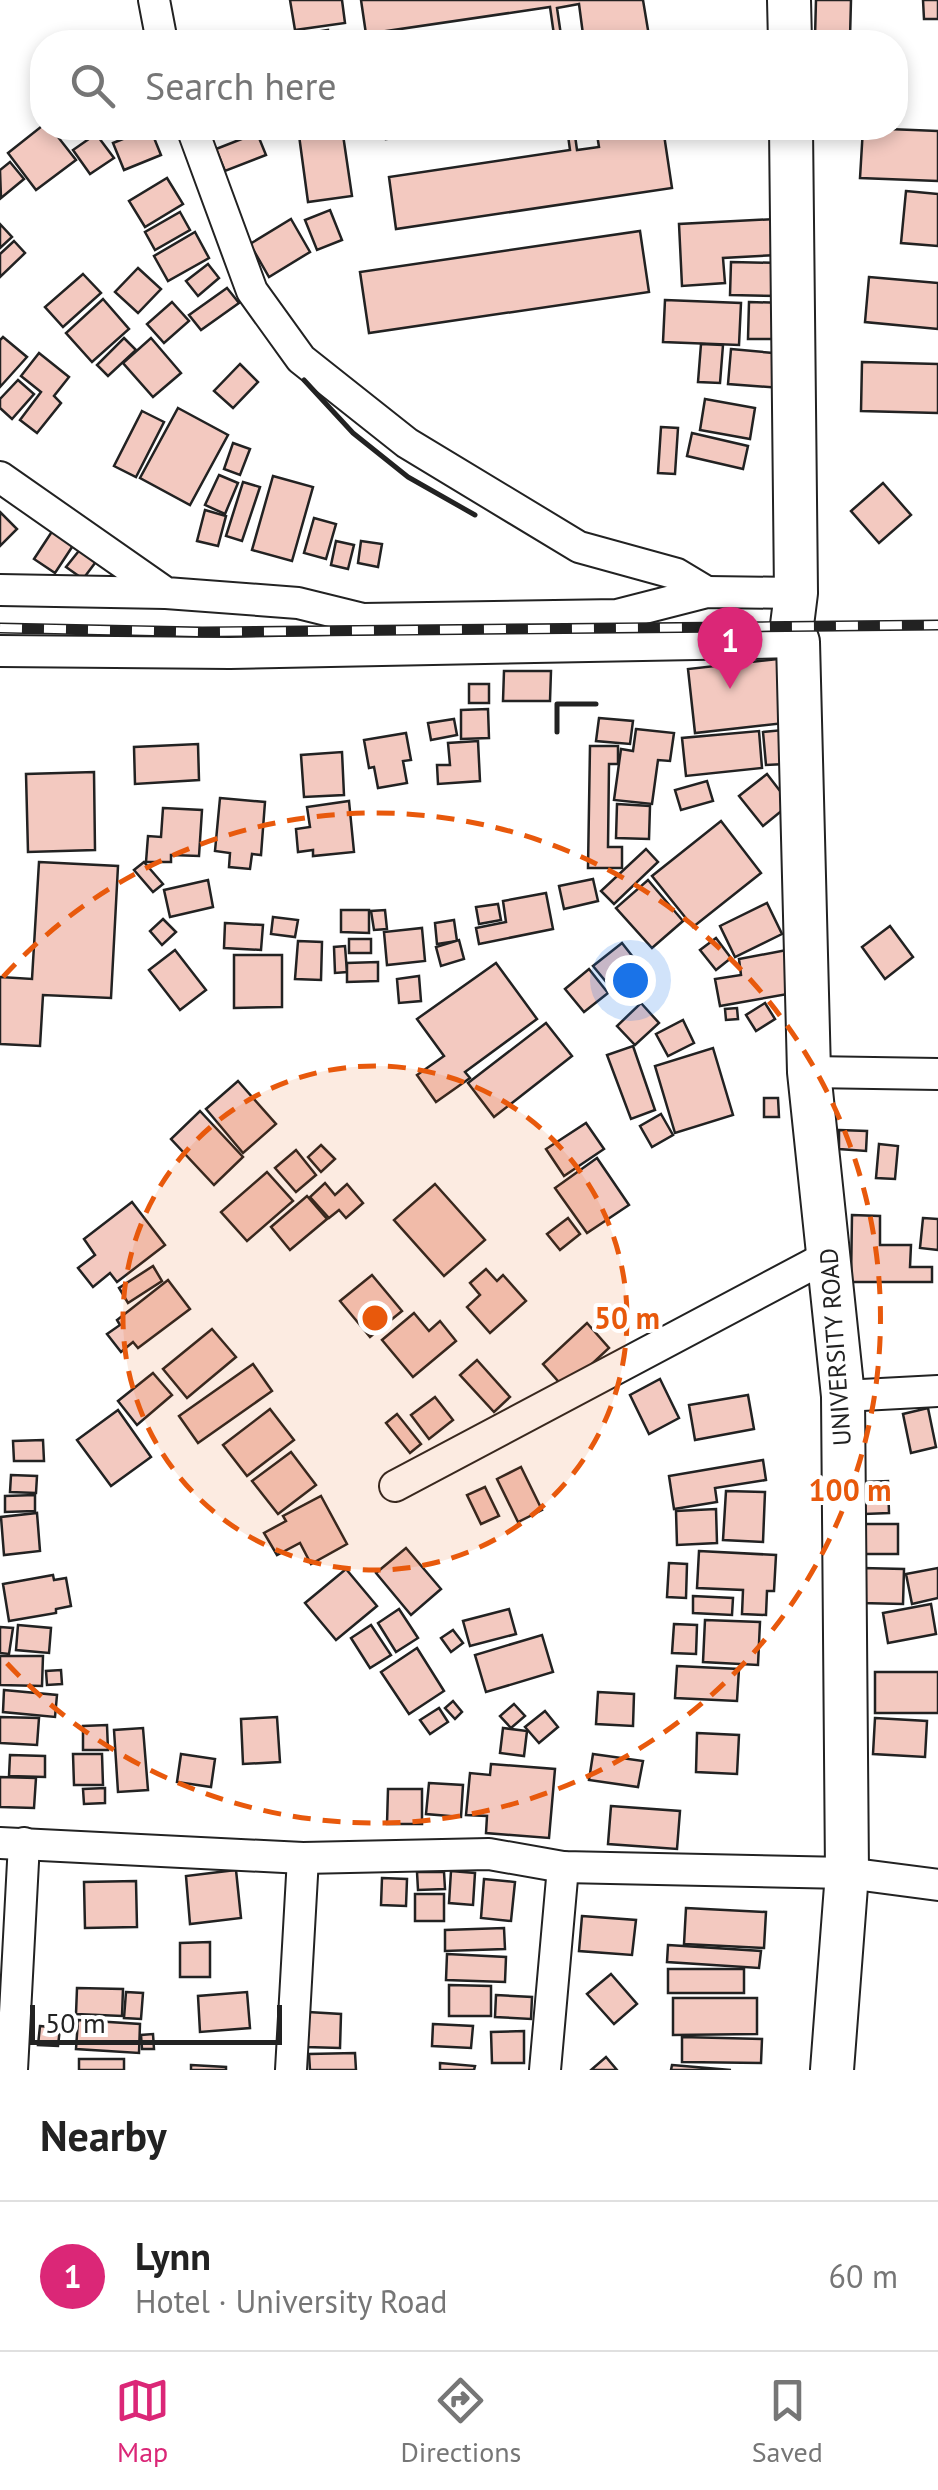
<!DOCTYPE html>
<meta charset="utf-8">
<style>
:root{--surface:#fff;--page:#f6f6f6;--text:#222;--muted:#767676;--line:#e0e0e0;--accent:#db2777}
body{margin:0;font-family:"PT Sans",sans-serif;background:var(--page);color:var(--text)}
.scale{position:absolute;left:30px;bottom:25px;width:252px;box-sizing:border-box;padding-left:10px;border:5px solid #222;border-top:0;font-size:28px;line-height:35px;white-space:nowrap;color:#222;-webkit-text-stroke:8px #fff;paint-order:stroke}
.you{position:absolute;left:630px;top:980px;width:35px;height:35px;margin:-25px;border:8px solid #fff;border-radius:50%;background:#1a73e8;box-shadow:0 0 0 15px #1a73e833}
.badge{display:grid;place-items:center;width:65px;height:65px;border-radius:50%;background:var(--accent);color:#fff;font-size:32px;font-weight:700}
.pin{position:absolute;translate:-50% -82px;filter:drop-shadow(0 2px 5px #0008)}
.pin::after{content:'';position:absolute;top:52px;width:35px;height:30px;background:inherit;clip-path:polygon(0 0,100% 0,50% 100%)}
.list{margin:0;padding:0;list-style:none}
h2{display:flex;justify-content:space-between;align-items:center;height:130px;margin:0;padding:0 40px;font-size:42px}
h2 small{font-size:32px;font-weight:400;color:var(--muted)}
.list li{display:grid;grid-template-columns:65px 1fr auto;gap:30px;align-items:center;box-sizing:border-box;height:150px;padding:0 40px;border-top:2px solid var(--line)}
.list b{display:block;font-size:38px;white-space:nowrap}
.list p{margin:0;font-size:32px;white-space:nowrap;color:var(--muted)}
.list em{font-size:32px;font-style:normal;color:var(--muted)}
.icon{flex:none;width:55px;height:55px;fill:none;stroke:currentColor;stroke-width:2;stroke-linecap:round;stroke-linejoin:round}
.map{position:relative;flex:none;width:938px;height:2070px;overflow:hidden}
.search{position:absolute;background:var(--surface);box-shadow:0 5px 15px #0003;left:30px;right:30px;top:30px;height:110px;display:flex;align-items:center;gap:25px;box-sizing:border-box;padding:0 35px;border-radius:40px;color:var(--muted);font-size:38px}
.sheet{height:280px;background:var(--surface)}
nav{display:flex;justify-content:space-around;align-items:center;box-sizing:border-box;height:140px;border-top:2px solid var(--line);background:var(--surface);font-size:28px;color:var(--muted)}
nav a{display:grid;justify-items:center;gap:5px}
nav .on{color:var(--accent)}
.map>svg:first-child{display:block}
.building{fill:#f3c9c0;stroke:#222;stroke-width:2.5}
.lines{fill:none;stroke-linecap:round;stroke-linejoin:round}
.street-casing{stroke:#222;stroke-width:34}
.secondary-casing{stroke:#222;stroke-width:46}
.street{stroke:#fff;stroke-width:30}
.secondary{stroke:#fff;stroke-width:42}
.rail-casing{stroke:#222;stroke-width:11}
.rail{stroke:#fff;stroke-width:8;stroke-dasharray:22;stroke-linecap:butt}
.wall{stroke:#222;stroke-width:5}
.ring{fill:none;stroke:#e8590c;stroke-width:5;stroke-dasharray:18 12}
.labels{text-anchor:middle;dominant-baseline:central;stroke-width:8;stroke-linejoin:round;paint-order:stroke}
.street-label{font-size:25px;fill:#222;stroke:#fff}
.centre{fill:#e8590c;stroke:#fff;stroke-width:5}
.ring-label{font-size:30px;text-anchor:middle;font-weight:bold;fill:#e8590c;stroke:#fff;stroke-width:8;stroke-linejoin:round;paint-order:stroke}
</style>
<div class="map">
<svg width="938" height="2070" viewBox="0 0 938 2070">
<rect width="100%" height="100%" fill="#fff"/>
<g class="building">
<polygon points="290,0 342,0 345,23 295,30"/>
<polygon points="361,0 643,0 650,42 584,42 579,4 557,8 562,42 555,42 550,7 366,34"/>
<polygon points="816,0 851,0 850,38 815,37"/>
<polygon points="923,0 938,0 938,19 924,19"/>
<polygon points="328,30 330,42 286,42 285,37"/>
<polygon points="42,126 51,128 76,160 36,190 8,153"/>
<polygon points="150,128 161,155 124,170 113,143"/>
<polygon points="298,128 342,128 352,196 308,202"/>
<polygon points="385,128 463,128 386,139"/>
<polygon points="567,128 574,128 577,150 599,147 596,128 663,128 672,188 396,229 389,177 570,150"/>
<polygon points="863,128 938,131 938,181 860,178"/>
<polygon points="257,133 266,155 225,171 216,149"/>
<polygon points="96,134 114,158 90,174 73,150"/>
<polygon points="10,162 24,179 1,198 0,170"/>
<polygon points="167,178 183,204 145,227 129,201"/>
<polygon points="906,191 938,194 938,246 901,243"/>
<polygon points="330,210 342,240 317,250 305,220"/>
<polygon points="180,212 190,230 155,250 145,232"/>
<polygon points="291,219 310,252 269,277 250,244"/>
<polygon points="776,219 778,255 723,258 725,283 682,286 679,224"/>
<polygon points="0,224 12,237 0,248"/>
<polygon points="640,231 649,292 369,333 360,272"/>
<polygon points="195,232 209,258 168,281 154,256"/>
<polygon points="14,241 25,253 0,277 0,254"/>
<polygon points="731,262 782,263 781,296 730,295"/>
<polygon points="208,264 219,278 198,296 186,281"/>
<polygon points="138,268 161,289 138,313 115,292"/>
<polygon points="83,274 101,293 63,327 45,307"/>
<polygon points="869,277 938,283 938,329 865,322"/>
<polygon points="227,288 239,303 201,330 189,315"/>
<polygon points="103,299 129,329 92,362 66,333"/>
<polygon points="665,300 741,303 739,345 663,342"/>
<polygon points="172,302 189,321 164,343 147,324"/>
<polygon points="749,302 786,303 785,339 748,339"/>
<polygon points="3,337 27,357 0,387 0,340"/>
<polygon points="124,338 136,350 108,376 97,365"/>
<polygon points="151,338 181,373 153,397 123,363"/>
<polygon points="701,344 723,345 720,383 698,382"/>
<polygon points="731,349 784,354 781,388 728,384"/>
<polygon points="39,353 69,377 54,396 61,403 37,433 20,420 41,392 21,376"/>
<polygon points="862,362 938,364 938,413 861,411"/>
<polygon points="240,364 258,382 233,408 214,391"/>
<polygon points="18,380 34,394 12,419 0,408 0,399"/>
<polygon points="705,399 755,408 750,439 700,430"/>
<polygon points="178,408 228,435 190,505 140,478"/>
<polygon points="142,411 164,422 136,477 114,466"/>
<polygon points="661,427 678,428 675,474 658,473"/>
<polygon points="692,433 748,446 743,469 687,456"/>
<polygon points="233,443 250,449 240,475 224,469"/>
<polygon points="219,475 238,483 225,514 205,505"/>
<polygon points="273,476 313,487 292,561 252,550"/>
<polygon points="243,482 260,487 242,541 226,536"/>
<polygon points="883,483 911,515 879,543 851,511"/>
<polygon points="205,510 226,516 218,546 197,541"/>
<polygon points="0,512 17,529 0,546"/>
<polygon points="314,518 336,524 326,559 304,553"/>
<polygon points="53,530 74,544 55,573 34,559"/>
<polygon points="336,541 354,545 348,569 331,565"/>
<polygon points="361,541 382,544 378,567 358,563"/>
<polygon points="82,547 98,559 83,579 66,567"/>
<polygon points="778,659 785,723 695,733 688,669"/>
<polygon points="504,671 551,671 550,701 503,701"/>
<rect x="469" y="684" width="20" height="19"/>
<polygon points="488,709 489,738 461,739 461,710"/>
<polygon points="599,718 633,721 630,744 596,741"/>
<polygon points="454,719 457,735 431,740 428,723"/>
<polygon points="636,729 674,733 670,761 658,760 652,804 614,800 621,749 633,751"/>
<polygon points="783,730 785,764 766,765 763,732"/>
<polygon points="759,731 762,768 686,776 682,738"/>
<polygon points="406,733 411,760 403,761 407,783 378,788 374,767 369,768 364,740"/>
<polygon points="478,741 480,781 438,784 437,765 450,765 448,743"/>
<polygon points="198,744 199,780 135,784 134,747"/>
<polygon points="590,746 618,746 618,764 609,764 608,847 622,847 622,868 588,868"/>
<polygon points="342,752 344,795 304,797 301,755"/>
<polygon points="94,772 95,850 28,852 26,774"/>
<polygon points="767,774 790,804 763,826 739,796"/>
<polygon points="707,781 713,801 681,810 675,790"/>
<polygon points="220,798 265,802 261,855 252,854 250,869 229,867 230,853 215,851"/>
<polygon points="349,801 354,852 313,856 313,850 298,852 296,829 310,827 307,807"/>
<polygon points="617,804 650,806 649,839 616,838"/>
<polygon points="163,808 202,810 199,856 171,855 171,862 146,862 148,836 161,837"/>
<polygon points="721,821 761,873 693,927 652,876"/>
<polygon points="646,849 658,862 614,904 601,891"/>
<polygon points="39,862 118,866 111,998 43,995 40,1046 0,1044 0,977 32,979"/>
<polygon points="144,862 163,884 153,892 134,870"/>
<polygon points="593,879 598,901 564,909 559,886"/>
<polygon points="208,880 213,907 170,917 164,890"/>
<polygon points="648,880 683,921 652,948 616,908"/>
<polygon points="546,893 553,929 479,944 476,928 506,922 503,901"/>
<polygon points="767,903 782,934 735,957 720,926"/>
<polygon points="498,904 501,920 479,924 476,907"/>
<polygon points="341,910 369,910 369,933 341,932"/>
<polygon points="385,910 387,929 374,930 371,911"/>
<polygon points="273,917 298,920 295,937 271,934"/>
<polygon points="163,919 176,932 162,945 150,931"/>
<polygon points="454,920 457,941 437,944 435,923"/>
<polygon points="225,923 263,925 261,950 224,948"/>
<polygon points="890,926 913,957 885,979 862,947"/>
<polygon points="422,928 425,961 387,965 384,932"/>
<polygon points="716,938 731,958 716,970 700,950"/>
<rect x="349" y="939" width="22" height="14"/>
<polygon points="459,940 464,959 441,966 436,947"/>
<polygon points="298,941 322,942 321,980 295,979"/>
<polygon points="622,943 640,966 612,989 593,966"/>
<polygon points="345,946 347,972 335,973 334,947"/>
<polygon points="792,949 799,992 720,1006 715,979 741,975 739,959"/>
<polygon points="175,950 206,990 180,1010 149,970"/>
<polygon points="234,955 282,955 282,1007 234,1008"/>
<polygon points="378,962 378,981 347,982 347,963"/>
<polygon points="496,963 537,1019 465,1072 470,1078 436,1102 417,1075 444,1056 417,1019"/>
<polygon points="589,969 608,993 584,1012 565,989"/>
<polygon points="419,976 421,1001 399,1003 397,979"/>
<polygon points="641,1003 659,1023 635,1045 617,1026"/>
<polygon points="765,1003 775,1019 756,1031 746,1015"/>
<polygon points="737,1008 738,1019 726,1020 725,1009"/>
<polygon points="683,1020 694,1043 668,1056 656,1034"/>
<polygon points="546,1023 572,1056 494,1117 468,1083"/>
<polygon points="633,1046 655,1110 631,1119 607,1055"/>
<polygon points="713,1048 733,1115 675,1133 655,1066"/>
<polygon points="238,1081 276,1124 243,1153 206,1109"/>
<polygon points="764,1098 778,1098 779,1117 764,1117"/>
<polygon points="200,1111 243,1157 214,1185 171,1139"/>
<polygon points="661,1114 673,1135 652,1147 640,1126"/>
<polygon points="586,1123 604,1149 564,1176 546,1149"/>
<polygon points="839,1130 867,1131 866,1151 839,1149"/>
<polygon points="879,1144 898,1146 895,1179 876,1178"/>
<polygon points="321,1145 335,1159 321,1172 308,1157"/>
<polygon points="296,1150 316,1175 296,1192 275,1168"/>
<polygon points="597,1158 629,1205 587,1233 555,1188"/>
<polygon points="267,1172 293,1201 247,1241 221,1212"/>
<polygon points="325,1183 335,1195 347,1184 363,1203 346,1218 339,1210 329,1218 310,1197"/>
<polygon points="435,1184 485,1240 444,1276 394,1220"/>
<polygon points="307,1196 327,1219 290,1250 271,1227"/>
<polygon points="132,1202 165,1245 117,1282 110,1273 93,1287 78,1268 95,1255 84,1239"/>
<polygon points="852,1215 880,1216 880,1245 911,1245 910,1267 932,1267 932,1282 851,1282"/>
<polygon points="568,1218 580,1234 560,1250 547,1234"/>
<polygon points="923,1218 938,1219 938,1250 920,1248"/>
<polygon points="153,1266 162,1281 128,1303 119,1288"/>
<polygon points="486,1269 497,1281 503,1275 526,1301 490,1333 467,1307 480,1295 470,1283"/>
<polygon points="372,1275 402,1311 370,1337 340,1301"/>
<polygon points="168,1280 190,1309 138,1348 133,1342 121,1352 107,1334 120,1325 117,1320"/>
<polygon points="414,1313 429,1331 440,1321 456,1341 413,1377 382,1340"/>
<polygon points="587,1323 609,1348 565,1389 543,1364"/>
<polygon points="212,1329 236,1357 187,1398 163,1369"/>
<polygon points="477,1360 510,1397 494,1412 460,1375"/>
<polygon points="253,1364 272,1391 198,1443 179,1416"/>
<polygon points="153,1373 172,1395 137,1425 118,1401"/>
<polygon points="660,1379 679,1418 649,1434 630,1395"/>
<polygon points="748,1395 754,1429 695,1440 689,1405"/>
<polygon points="435,1397 453,1420 429,1439 411,1415"/>
<polygon points="928,1408 936,1447 911,1453 903,1414"/>
<polygon points="270,1409 294,1440 247,1476 223,1445"/>
<polygon points="118,1410 151,1457 111,1486 77,1440"/>
<polygon points="397,1414 421,1444 410,1453 386,1423"/>
<polygon points="43,1440 44,1461 14,1461 13,1441"/>
<polygon points="291,1452 316,1485 278,1514 252,1481"/>
<polygon points="763,1460 766,1480 715,1488 717,1502 674,1509 669,1476"/>
<polygon points="521,1467 542,1510 518,1522 497,1479"/>
<polygon points="11,1475 37,1476 36,1493 10,1492"/>
<polygon points="888,1481 889,1513 865,1514 865,1482"/>
<polygon points="485,1487 499,1516 481,1524 467,1495"/>
<polygon points="726,1491 765,1492 763,1542 723,1540"/>
<polygon points="35,1495 35,1511 5,1512 5,1496"/>
<polygon points="321,1496 347,1544 311,1564 300,1543 277,1555 264,1533 286,1521 283,1516"/>
<polygon points="716,1509 717,1543 677,1545 676,1511"/>
<polygon points="37,1513 40,1551 4,1555 1,1517"/>
<rect x="861" y="1524" width="37" height="30"/>
<polygon points="406,1548 441,1589 411,1615 376,1573"/>
<polygon points="699,1551 776,1555 774,1591 767,1591 766,1615 742,1614 743,1590 697,1588"/>
<polygon points="669,1563 687,1564 686,1598 667,1597"/>
<polygon points="862,1568 904,1569 903,1604 861,1603"/>
<polygon points="938,1568 938,1598 912,1604 906,1574"/>
<polygon points="346,1569 377,1606 336,1640 305,1603"/>
<polygon points="53,1575 54,1580 66,1578 71,1606 56,1609 56,1613 9,1621 3,1584"/>
<polygon points="693,1596 733,1598 732,1615 693,1613"/>
<polygon points="931,1604 936,1634 888,1643 883,1613"/>
<polygon points="399,1609 418,1638 396,1652 378,1623"/>
<polygon points="509,1609 516,1634 470,1646 463,1621"/>
<polygon points="705,1620 760,1622 758,1665 703,1662"/>
<polygon points="674,1624 697,1625 696,1654 672,1653"/>
<polygon points="18,1625 51,1628 49,1653 16,1650"/>
<polygon points="371,1625 391,1655 370,1668 351,1638"/>
<polygon points="0,1627 13,1628 9,1654 0,1653"/>
<polygon points="453,1630 463,1643 451,1652 441,1638"/>
<polygon points="542,1635 553,1672 486,1692 475,1655"/>
<polygon points="417,1648 444,1691 409,1714 381,1672"/>
<polygon points="0,1656 43,1656 42,1686 0,1685"/>
<polygon points="677,1666 739,1669 737,1701 675,1698"/>
<polygon points="61,1670 62,1684 47,1685 46,1671"/>
<rect x="875" y="1672" width="63" height="41"/>
<polygon points="4,1690 57,1695 55,1717 3,1712"/>
<polygon points="598,1692 634,1694 633,1726 596,1724"/>
<polygon points="453,1701 462,1712 455,1719 445,1708"/>
<polygon points="514,1704 525,1716 511,1728 500,1716"/>
<polygon points="439,1708 448,1722 430,1734 420,1720"/>
<polygon points="545,1711 558,1727 539,1743 525,1727"/>
<polygon points="0,1717 39,1718 37,1745 0,1743"/>
<polygon points="277,1717 280,1762 243,1764 241,1719"/>
<polygon points="875,1718 927,1721 925,1757 873,1754"/>
<polygon points="107,1725 108,1750 83,1750 83,1726"/>
<polygon points="143,1728 148,1790 118,1792 114,1730"/>
<polygon points="503,1728 527,1731 524,1756 500,1753"/>
<polygon points="697,1733 739,1735 737,1774 696,1772"/>
<polygon points="73,1754 102,1754 103,1785 74,1785"/>
<polygon points="181,1754 215,1759 211,1787 177,1782"/>
<polygon points="593,1754 643,1761 638,1787 589,1780"/>
<polygon points="10,1755 45,1756 45,1777 9,1776"/>
<polygon points="491,1764 555,1769 549,1838 486,1833 487,1816 466,1815 470,1773 490,1775"/>
<polygon points="0,1777 36,1778 34,1808 0,1807"/>
<polygon points="429,1783 463,1785 461,1817 426,1814"/>
<polygon points="105,1788 105,1803 84,1804 83,1789"/>
<polygon points="388,1789 422,1789 422,1824 387,1824"/>
<polygon points="611,1806 680,1811 677,1849 608,1844"/>
<polygon points="236,1870 241,1918 190,1924 186,1876"/>
<polygon points="451,1871 475,1873 473,1905 449,1903"/>
<polygon points="417,1872 444,1872 445,1889 418,1890"/>
<polygon points="382,1878 407,1879 406,1906 381,1905"/>
<polygon points="484,1879 515,1882 511,1921 481,1918"/>
<polygon points="136,1881 137,1927 85,1928 84,1882"/>
<rect x="415" y="1894" width="29" height="27"/>
<polygon points="686,1908 766,1912 764,1948 684,1944"/>
<polygon points="582,1916 636,1920 632,1955 579,1951"/>
<polygon points="504,1928 505,1949 445,1951 445,1930"/>
<polygon points="210,1942 210,1977 180,1977 180,1943"/>
<polygon points="668,1945 761,1951 759,1968 667,1962"/>
<polygon points="447,1954 506,1957 505,1982 446,1980"/>
<rect x="668" y="1969" width="76" height="24"/>
<polygon points="611,1974 637,2004 614,2024 587,1994"/>
<polygon points="449,1985 491,1986 491,2016 449,2016"/>
<polygon points="77,1988 123,1989 122,2016 76,2014"/>
<polygon points="126,1992 143,1993 141,2019 124,2018"/>
<polygon points="247,1992 250,2028 200,2032 198,1996"/>
<polygon points="496,1995 532,1997 531,2019 495,2017"/>
<polygon points="673,1998 757,1998 757,2034 673,2035"/>
<polygon points="308,2012 341,2014 340,2048 306,2047"/>
<polygon points="78,2020 140,2024 139,2053 76,2049"/>
<polygon points="433,2024 473,2026 471,2048 432,2046"/>
<polygon points="40,2026 60,2028 58,2046 38,2045"/>
<polygon points="524,2031 524,2063 492,2063 491,2032"/>
<polygon points="153,2034 154,2049 142,2049 141,2035"/>
<polygon points="682,2037 762,2039 761,2063 682,2062"/>
<polygon points="355,2053 356,2070 310,2070 309,2054"/>
<polygon points="606,2057 617,2070 591,2070"/>
<rect x="79" y="2059" width="45" height="11"/>
<polygon points="440,2063 475,2066 474,2070 440,2070"/>
<polygon points="191,2065 226,2067 226,2070 191,2070"/>
<polygon points="672,2065 731,2070 671,2070"/>
</g>
<g class="lines">
<g class="street-casing">
<g id="street">
<polyline points="154,0 162,42"/>
<polyline points="192,128 252,291 301,359 407,443 579,547 677,574 707,592"/>
<polyline points="0,477 166,593 298,603 363,619 617,615 707,592 796,593"/>
<polyline points="0,590 166,593"/>
<polyline points="0,651 230,653 798,642"/>
<polyline points="809,1072 938,1074"/>
<polyline points="843,1396 938,1391"/>
<polyline points="395,1486 828,1256"/>
<polyline points="0,1843 303,1858 489,1854 563,1867 847,1873 938,1885"/>
<polyline points="12,2070 24,1843"/>
<polyline points="291,2070 303,1858"/>
<polyline points="545,2070 563,1867"/>
</g>
</g>
<g class="secondary-casing">
<g id="secondary">
<polyline points="789,0 790,42"/>
<polyline points="791,128 796,593 792,625 798,642 809,1072 843,1396 847,1873 832,2070"/>
</g>
</g>
<use href="#street" class="street"/>
<use href="#secondary" class="secondary"/>
<g class="rail-casing">
<polyline id="rail" points="0,628 202,632 938,625"/>
</g>
<use href="#rail" class="rail"/>
<g class="wall">
<polyline points="304,380 353,433 408,477 475,515"/>
<polyline points="557,732 557,704 596,704"/>
</g>
</g>
<circle cx="375" cy="1318" r="252" fill="#e8590c" fill-opacity=".12"/>
<g class="ring">
<circle cx="375" cy="1318" r="252"/>
<path d="M3 977A505 505 0 1 1 3 1659"/>
</g>
<g class="labels">
<g class="street-label">
<text transform="translate(835 1347) rotate(-94)">UNIVERSITY ROAD</text>
</g>
</g>
<circle cx="375" cy="1318" r="15" class="centre"/>
<g class="ring-label">
<text x="627" y="1329">50 m</text>
<text x="850" y="1501">100 m</text>
</g>
</svg>
<div class="scale">50 m</div>
<div class="you"></div>
<div class="pin badge" style="left:730px;top:689px">1</div>
<div class="search"><svg class="icon" aria-label="search" viewBox="0 0 24 24"><circle cx="10" cy="10" r="6"/><path d="M15 15l6 6"/></svg>Search here</div>
</div>
<section class="sheet">
<h2>Nearby<small></small></h2>
<ul class="list">
<li><span class="badge">1</span><div><b>Lynn</b><p>Hotel · University Road</p></div><em>60 m</em></li>
</ul>
</section>
<nav>
<a class="on"><svg class="icon" aria-label="map" viewBox="0 0 24 24"><path d="M3 6l6-2 6 2 6-2v14l-6 2-6-2-6 2zM9 4v14M15 6v14"/></svg>Map</a>
<a><svg class="icon" aria-label="directions" viewBox="0 0 24 24"><path d="M12 3l9 9-9 9-9-9zM9 14v-3h6M13 9l2 2-2 2"/></svg>Directions</a>
<a><svg class="icon" aria-label="saved" viewBox="0 0 24 24"><path d="M7 4h10v16l-5-4-5 4z"/></svg>Saved</a>
</nav>
